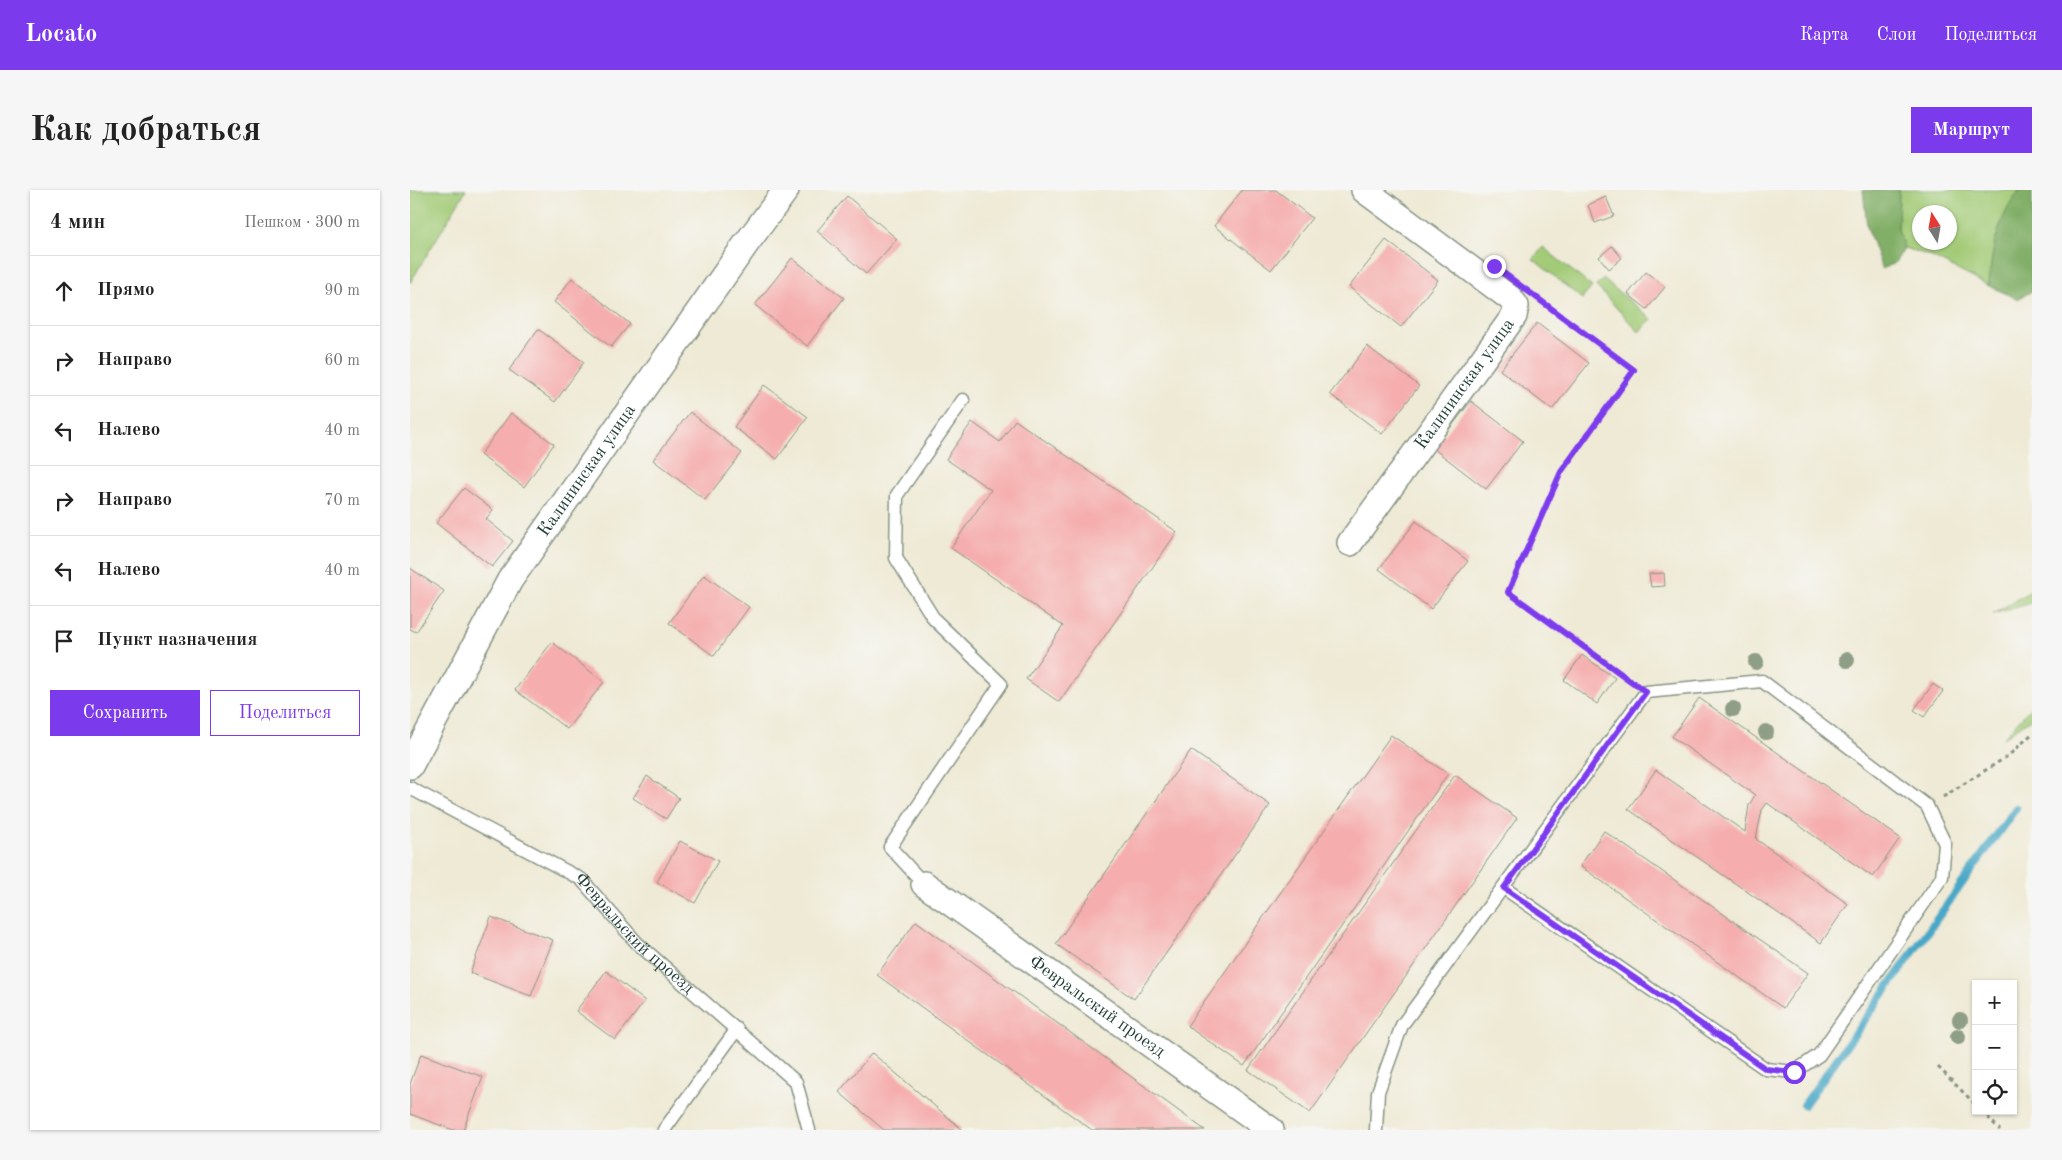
<!DOCTYPE html>
<html lang="ru">
<meta charset="utf-8">
<style>
:root{--surface:#fff;--page:#f6f6f6;--text:#222;--muted:#767676;--line:#e0e0e0;--accent:#7c3aed}
body{margin:0;font-family:"Old Standard TT",serif;background:var(--page);color:var(--text)}
.controls{position:absolute;right:15px;bottom:15px;display:grid;overflow:hidden;border-radius:0px;box-shadow:0 1px 4px #0004}
.controls button{width:45px;height:45px;display:grid;place-items:center;padding:0;border:0;border-bottom:1px solid var(--line);background:var(--surface);color:var(--text);font:25px sans-serif}
.compass{position:absolute;left:1502px;top:15px;width:45px;height:45px;border-radius:50%;background:var(--surface);box-shadow:0 1px 4px #0004;rotate:349deg}
.stop{position:absolute;width:15px;height:15px;margin:-11px;border:4px solid #7c3aed;border-radius:50%;background:#fff}
.stop.end{background:#7c3aed;border-color:#fff;box-shadow:0 1px 5px #0008}
.list{margin:0;padding:0;list-style:none}
h2{display:flex;justify-content:space-between;align-items:center;height:65px;margin:0;padding:0 20px;font-size:21px}
h2 small{font-size:16px;font-weight:400;color:var(--muted)}
.list li{display:grid;grid-template-columns:32px 1fr auto;gap:15px;align-items:center;box-sizing:border-box;height:70px;padding:0 20px;border-top:1px solid var(--line)}
.list b{display:block;font-size:19px;white-space:nowrap}
.list em{font-size:16px;font-style:normal;color:var(--muted)}
.actions{display:flex;gap:10px;padding:15px 20px}
.actions a{flex:1;padding:11px 0;border:1px solid var(--accent);border-radius:0px;text-align:center;font-size:18px;color:var(--accent)}
.actions .main{background:var(--accent);color:#fff}
.icon{flex:none;width:28px;height:28px;fill:none;stroke:currentColor;stroke-width:2;stroke-linecap:round;stroke-linejoin:round}
.map{position:relative;flex:none;width:1622px;height:940px;overflow:hidden;border-radius:0px}
header{display:flex;align-items:center;gap:30px;box-sizing:border-box;height:70px;padding:0 25px;background:var(--accent);color:#fff}
header strong{font-size:24px}
nav{display:flex;gap:28px;margin-inline-start:auto;font-size:18px}
.intro{display:flex;align-items:center;justify-content:space-between;box-sizing:border-box;height:120px;padding:0 30px}
h1{margin:0;font-size:35px}
.button{padding:12px 22px;border-radius:0px;background:var(--accent);color:#fff;font-size:18px;font-weight:700}
main{display:flex;gap:30px;padding:0 30px}
aside{flex:1;background:var(--surface);border-radius:0px;box-shadow:0 1px 4px #0004}
.map>svg:first-child{display:block}
.green{fill:#a3cb77;stroke:#618456;fill-rule:evenodd}
.forest{fill:#82af68;stroke:#50764e}
.lines{fill:none;stroke-linecap:round;stroke-linejoin:round}
.stream{stroke:#48a8c7;stroke-width:8}
.building{fill:#f5aead}
.lane-casing{stroke:#879484;stroke-width:15}
.street-casing{stroke:#879484;stroke-width:28}
.path{stroke:#879484;stroke-width:3;stroke-dasharray:4 4;stroke-linecap:butt}
.lane{stroke:#fff;stroke-width:12}
.street{stroke:#fff;stroke-width:25}
.tree{fill:#8f9e86}
.route{stroke:#7c3aed;stroke-width:6}
.labels{text-anchor:middle;dominant-baseline:central;stroke-width:5;stroke-linejoin:round;paint-order:stroke}
.street-label{font-size:18px;fill:#1f3d34;stroke:#f6f6f2}
</style>
<header>
<strong>Locato</strong>
<nav><a>Карта</a><a>Слои</a><a>Поделиться</a></nav>
</header>
<div class="intro"><h1>Как добраться</h1><a class="button">Маршрут</a></div>
<main>
<aside>
<h2>4 мин<small>Пешком · 300 m</small></h2>
<ul class="list">
<li><svg class="icon" aria-label="ahead" viewBox="0 0 24 24"><path d="M12 20V5M6 11l6-6 6 6"/></svg><div><b>Прямо</b></div><em>90 m</em></li>
<li><svg class="icon" aria-label="right" viewBox="0 0 24 24"><path d="M7 20v-9h11M14 6l5 5-5 5"/></svg><div><b>Направо</b></div><em>60 m</em></li>
<li><svg class="icon" aria-label="left" viewBox="0 0 24 24"><path d="M17 20v-9H6M10 6l-5 5 5 5"/></svg><div><b>Налево</b></div><em>40 m</em></li>
<li><svg class="icon" aria-label="right" viewBox="0 0 24 24"><path d="M7 20v-9h11M14 6l5 5-5 5"/></svg><div><b>Направо</b></div><em>70 m</em></li>
<li><svg class="icon" aria-label="left" viewBox="0 0 24 24"><path d="M17 20v-9H6M10 6l-5 5 5 5"/></svg><div><b>Налево</b></div><em>40 m</em></li>
<li><svg class="icon" aria-label="arrive" viewBox="0 0 24 24"><path d="M6 21V4h12l-3 4 3 4H6"/></svg><div><b>Пункт назначения</b></div></li>
</ul>
<div class="actions"><a class="main">Сохранить</a><a>Поделиться</a></div>
</aside>
<div class="map">
<svg width="1622" height="940" viewBox="0 0 1622 940">
<rect width="100%" height="100%" fill="#f6f6f2"/>
<filter id="ink" filterUnits="userSpaceOnUse"><feTurbulence type="fractalNoise" baseFrequency=".02" numOctaves="2"/><feDisplacementMap in="SourceGraphic" scale="10" xChannelSelector="R" yChannelSelector="G"/><feConvolveMatrix kernelMatrix="1 2 1 2 8 2 1 2 1" color-interpolation-filters="sRGB"/></filter>
<filter id="wash" filterUnits="userSpaceOnUse"><feTurbulence type="fractalNoise" baseFrequency=".0096" numOctaves="4" result="noise"/><feDisplacementMap in="SourceGraphic" scale="20" xChannelSelector="R" yChannelSelector="G"/><feGaussianBlur stdDeviation="1.12" result="paint"/><feColorMatrix in="noise" values="0 0 0 0 0 0 0 0 0 0 0 0 0 0 0 0 0 1.4 0 .05"/><feComposite in="paint" operator="in"/></filter>
<g filter="url(#wash)">
<rect width="100%" height="100%" fill="#efead5"/>
<g class="green">
<polygon points="0,0 56,0 0,93"/>
<path d="M1489,0H1610C1588,28 1581,61 1579,96L1520,66L1494,58L1488,39ZM1510,22H1540V52H1510Z"/>
<polygon points="1133,57 1182,97 1172,109 1123,69"/>
<polygon points="1193,89 1242,129 1229,142 1186,96"/>
<polygon points="1622,400 1622,413 1583,424"/>
<polygon points="1622,516 1622,528 1593,548"/>
</g>
<g class="forest">
<polygon points="1453,0 1489,0 1488,39 1494,58 1485,73 1472,79 1457,37"/>
<path d="M1610,0H1622V101L1608,109L1579,96C1581,61 1588,28 1610,0Z"/>
</g>
<g class="lines">
<polyline class="stream" points="1394,915 1606,618"/>
</g>
<g id="blocks">
<g class="building">
<polygon points="832,0 866,0 902,28 861,80 804,36"/>
<polygon points="437,6 487,49 456,84 407,41"/>
<polygon points="1196,7 1204,26 1185,33 1178,15"/>
<polygon points="976,50 1028,90 991,137 939,97"/>
<polygon points="1202,56 1212,68 1199,79 1189,67"/>
<polygon points="382,68 434,108 397,156 345,115"/>
<polygon points="1236,82 1255,97 1237,119 1218,104"/>
<polygon points="162,88 220,134 201,157 144,112"/>
<polygon points="1127,133 1179,173 1142,220 1090,180"/>
<polygon points="128,139 174,172 145,212 99,180"/>
<polygon points="957,156 1009,196 972,244 920,204"/>
<polygon points="354,195 398,227 367,269 324,237"/>
<polygon points="1061,211 1113,251 1076,299 1024,259"/>
<polygon points="280,222 332,263 295,310 243,270"/>
<polygon points="101,223 144,254 114,297 70,265"/>
<polygon points="605,230 767,342 649,512 616,489 653,436 541,358 581,300 536,269 562,232 590,252"/>
<polygon points="54,298 83,320 76,329 103,351 82,377 26,333"/>
<polygon points="1006,331 1058,371 1021,419 969,379"/>
<polygon points="0,378 34,401 6,442 0,439"/>
<polygon points="1254,383 1255,396 1241,397 1239,384"/>
<polygon points="294,385 339,417 304,466 259,433"/>
<polygon points="142,452 194,492 157,539 105,500"/>
<polygon points="1172,465 1205,488 1187,514 1154,490"/>
<polygon points="1523,494 1533,501 1514,527 1504,520"/>
<polygon points="1289,508 1490,648 1463,687 1357,613 1352,620 1346,649 1438,714 1411,753 1218,619 1246,580 1335,642 1339,615 1345,605 1262,547"/>
<polygon points="981,545 1038,584 834,876 777,836"/>
<polygon points="781,560 860,615 724,809 646,754"/>
<polygon points="1045,585 1107,628 900,923 838,880"/>
<polygon points="237,586 269,608 256,629 223,608"/>
<polygon points="1194,641 1398,783 1373,818 1170,676"/>
<polygon points="270,651 308,671 285,713 247,692"/>
<polygon points="81,727 143,750 121,806 60,783"/>
<polygon points="506,731 795,940 682,940 467,785"/>
<polygon points="196,781 235,811 205,850 166,821"/>
<polygon points="462,863 553,940 474,940 429,902"/>
<polygon points="11,864 73,887 53,940 43,940 0,924 0,894"/>
</g>
</g>
</g>
<g filter="url(#ink)">
<use href="#blocks" fill-opacity="0" stroke="#879484" stroke-width="1"/>
<g class="lines">
<g class="lane-casing">
<g id="lane">
<path id="s1" d="M0,598L171,689L227,753L386,892L399,940"/>
<polyline points="514,694 480,657 591,494 524,429 486,368 487,305 553,210"/>
<polyline points="254,940 327,839"/>
<polyline points="966,940 968,902 992,835 1236,502 1352,491 1517,616 1535,654 1532,687 1409,865 1384,882 1356,879 1094,698"/>
</g>
</g>
<g class="street-casing">
<g id="street">
<path id="s2" d="M940,353L1104,126L1106,116L1100,108L954,0"/>
<path id="s3" d="M0,576L100,390L336,54L376,0"/>
<path id="s4" d="M514,694L861,940"/>
</g>
</g>
<g class="path">
<polyline points="1130,111 1224,180 1151,282 1098,402 1222,492"/>
<polyline points="1533,607 1598,566 1622,544"/>
<polyline points="1528,877 1566,915"/>
<polyline points="1572,921 1590,940"/>
</g>
<use href="#lane" class="lane"/>
<use href="#street" class="street"/>
</g>
<g class="tree">
<circle cx="1437" cy="470" r="8"/>
<circle cx="1346" cy="472" r="8"/>
<circle cx="1323" cy="519" r="8"/>
<circle cx="1356" cy="542" r="8"/>
<circle cx="1550" cy="830" r="8"/>
<circle cx="1548" cy="847" r="8"/>
</g>
</g>
<g class="lines" filter="url(#ink)">
<polyline class="route" points="1084,76 1224,180 1151,282 1098,402 1236,502 1094,698 1356,879 1384,882"/>
</g>
<g class="labels">
<g class="street-label">
<text stroke="none"><textPath href="#s2" startOffset="196">Калининская улица</textPath></text>
<text stroke="none"><textPath href="#s3" startOffset="345">Калининская улица</textPath></text>
<text stroke="none"><textPath href="#s1" startOffset="270">Февральский проезд</textPath></text>
<text stroke="none"><textPath href="#s4" startOffset="212">Февральский проезд</textPath></text>
</g>
</g>
</svg>
<div class="controls">
<button>+</button>
<button>−</button>
<button><svg class="icon" aria-label="locate" viewBox="0 0 24 24"><circle cx="12" cy="12" r="6"/><path d="M12 2v4M12 18v4M2 12h4M18 12h4"/></svg></button>
</div>
<svg class="compass" viewBox="-18 -18 36 36"><path d="M0-13l5 13h-10z" fill="#e53935"/><path d="M0 13l5-13h-10z" fill="#767676"/></svg>
<div class="stop" style="left:1384px;top:882px"></div>
<div class="stop end" style="left:1084px;top:76px"></div>
</div>
</main>
